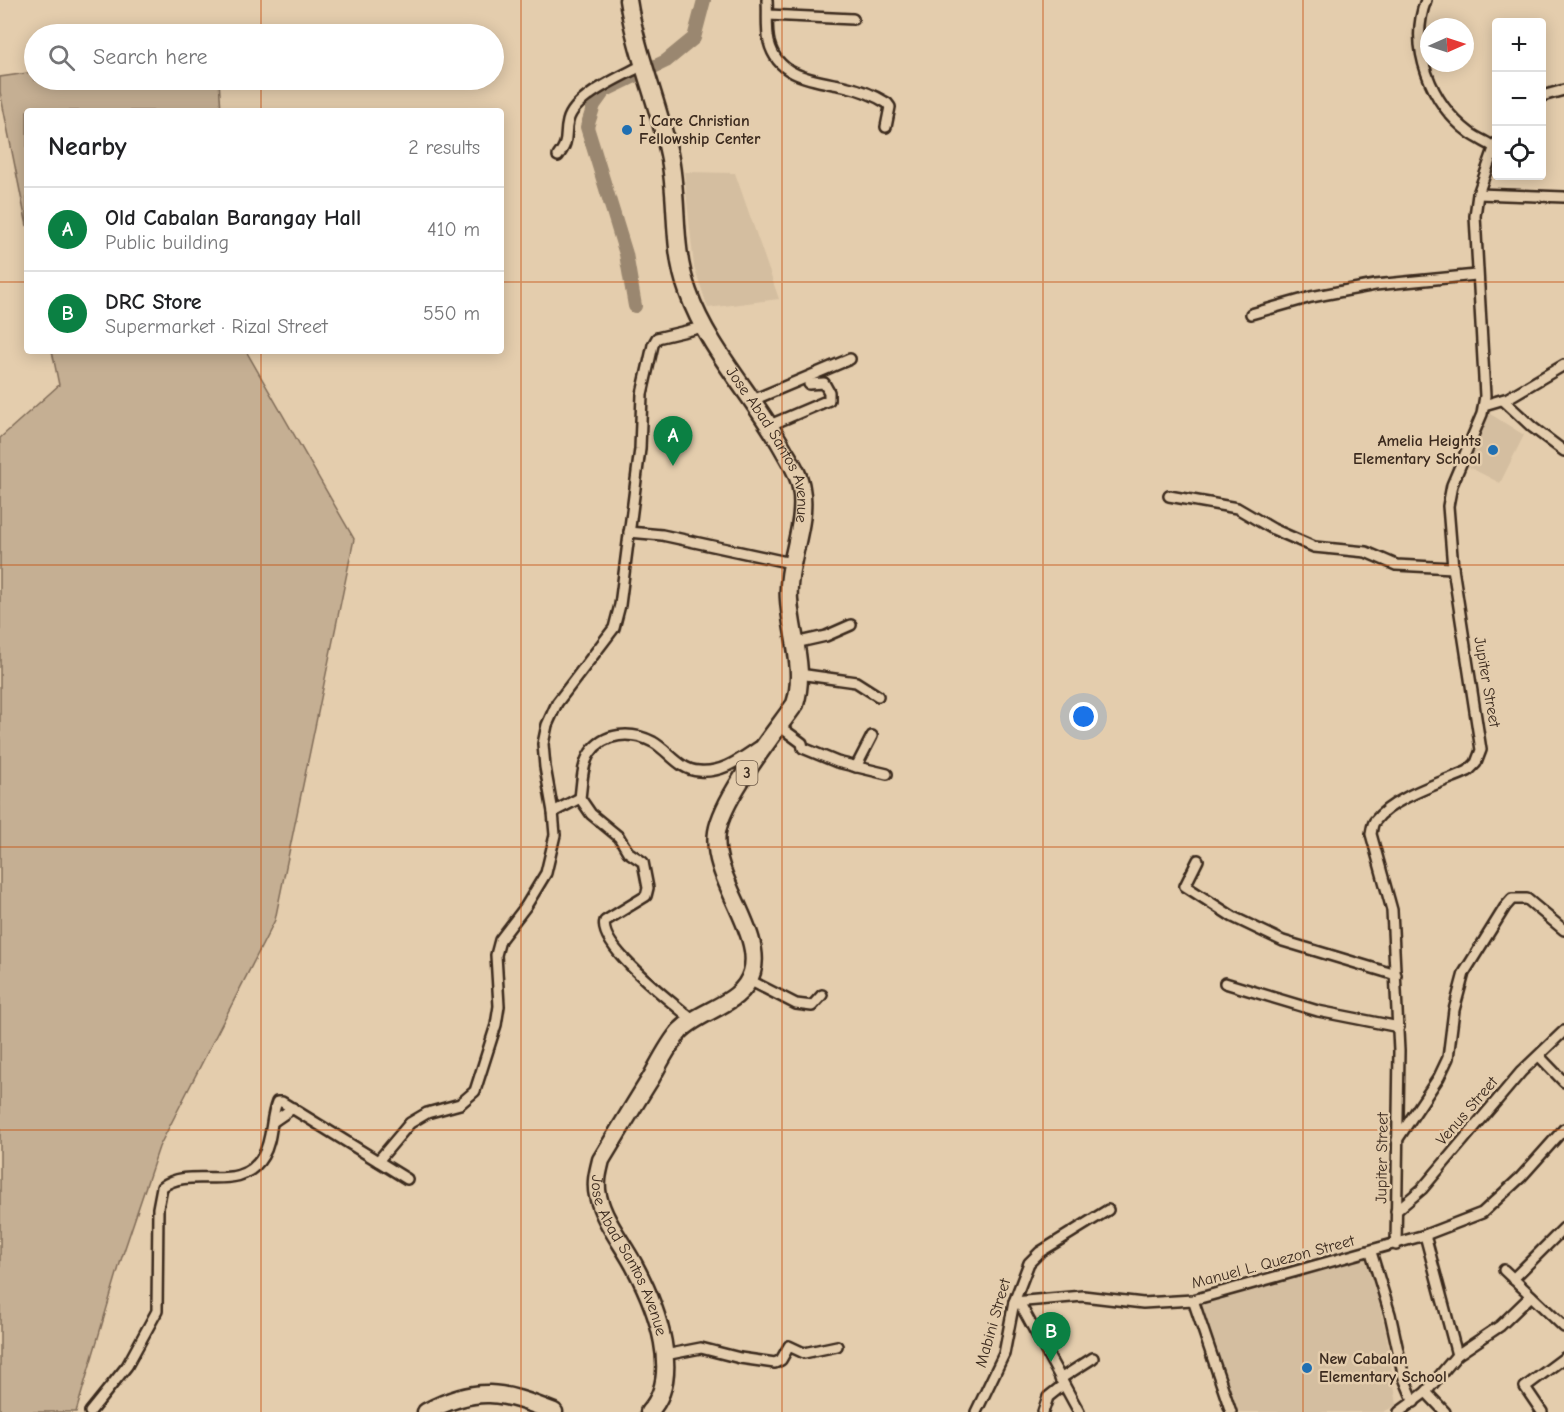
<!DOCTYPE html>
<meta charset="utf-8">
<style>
:root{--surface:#fff;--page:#f6f6f6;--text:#202124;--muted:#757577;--line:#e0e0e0;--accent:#0b8043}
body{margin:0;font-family:"Comic Neue",sans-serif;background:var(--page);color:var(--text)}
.controls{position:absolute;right:18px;top:18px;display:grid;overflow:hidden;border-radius:6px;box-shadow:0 3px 15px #0003}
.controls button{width:54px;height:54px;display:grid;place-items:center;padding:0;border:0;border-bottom:2px solid var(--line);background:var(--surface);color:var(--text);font:30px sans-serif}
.compass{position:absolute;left:1420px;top:18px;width:54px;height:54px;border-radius:50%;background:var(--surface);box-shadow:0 3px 15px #0003;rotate:87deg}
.you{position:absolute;left:1084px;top:717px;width:21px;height:21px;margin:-15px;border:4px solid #fff;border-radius:50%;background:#1a73e8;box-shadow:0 0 0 9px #1a73e833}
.badge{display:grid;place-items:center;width:39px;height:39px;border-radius:50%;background:var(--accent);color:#fff;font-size:20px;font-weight:700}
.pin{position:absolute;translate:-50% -50px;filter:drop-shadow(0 2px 3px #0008)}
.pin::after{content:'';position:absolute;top:32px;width:21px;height:18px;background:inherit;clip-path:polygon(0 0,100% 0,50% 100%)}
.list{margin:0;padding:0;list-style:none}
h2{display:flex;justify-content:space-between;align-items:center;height:78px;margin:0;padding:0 24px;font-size:26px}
h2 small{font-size:20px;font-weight:400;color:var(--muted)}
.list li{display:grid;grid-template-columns:39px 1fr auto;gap:18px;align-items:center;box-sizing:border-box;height:84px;padding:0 24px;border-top:2px solid var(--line)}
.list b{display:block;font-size:22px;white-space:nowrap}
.list p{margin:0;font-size:20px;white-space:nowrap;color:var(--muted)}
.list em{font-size:20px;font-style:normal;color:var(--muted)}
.icon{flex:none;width:33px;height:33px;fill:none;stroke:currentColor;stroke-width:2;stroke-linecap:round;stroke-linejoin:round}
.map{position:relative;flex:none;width:1564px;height:1412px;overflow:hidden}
.search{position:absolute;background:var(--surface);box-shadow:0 3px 15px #0003;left:24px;top:24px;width:480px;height:66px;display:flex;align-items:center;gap:15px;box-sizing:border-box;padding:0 21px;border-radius:33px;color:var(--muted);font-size:22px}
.panel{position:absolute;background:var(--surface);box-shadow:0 3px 15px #0003;left:24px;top:108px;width:480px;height:246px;border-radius:6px}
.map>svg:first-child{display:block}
.built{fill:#d4bea0}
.green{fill:#c5af93;stroke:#806c58;stroke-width:1.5}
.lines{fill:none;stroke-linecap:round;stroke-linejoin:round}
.river{stroke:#9a876f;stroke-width:14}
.street-casing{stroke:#3b2a1e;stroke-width:14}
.highway-casing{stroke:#3b2a1e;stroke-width:21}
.street{stroke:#e4cdad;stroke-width:9}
.highway{stroke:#e4cdad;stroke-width:16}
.grid{fill:none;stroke:#c55010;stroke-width:1.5;stroke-opacity:0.55}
.poi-dot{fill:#1f6fb2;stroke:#e4cdad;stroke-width:2}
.labels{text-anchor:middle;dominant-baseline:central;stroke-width:5;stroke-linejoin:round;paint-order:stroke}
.shield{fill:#e4cdad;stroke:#6e5b49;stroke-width:1.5}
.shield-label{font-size:15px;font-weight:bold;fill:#3b2a1e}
.poi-label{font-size:16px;font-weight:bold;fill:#3b2a1e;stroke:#e4cdad;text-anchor:start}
.street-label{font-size:16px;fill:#3b2a1e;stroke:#e4cdad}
</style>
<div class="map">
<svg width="1564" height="1412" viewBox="0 0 1564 1412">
<rect width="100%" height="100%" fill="#e4cdad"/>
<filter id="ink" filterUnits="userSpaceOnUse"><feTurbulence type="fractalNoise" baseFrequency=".0167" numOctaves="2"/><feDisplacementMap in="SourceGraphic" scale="12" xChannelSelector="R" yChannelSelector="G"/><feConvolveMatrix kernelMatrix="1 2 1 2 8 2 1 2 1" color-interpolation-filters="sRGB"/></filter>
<g filter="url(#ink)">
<g class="built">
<polygon points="684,172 735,173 779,299 708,308 694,266"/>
<polygon points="1487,412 1524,435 1500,483 1463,464"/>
<polygon points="1368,1255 1386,1332 1397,1405 1383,1412 1239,1412 1198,1299"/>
</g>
<g class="green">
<polygon points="34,72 34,80 219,80 221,111 27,111 27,226 0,92 0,77"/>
<polygon points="52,351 246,351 354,539 275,920 159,1147 121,1260 76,1412 0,1412 0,438 59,385"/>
</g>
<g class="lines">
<polyline class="river" points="635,306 626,254 587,127 594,105 604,91 666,61 694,38 704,0"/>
<g class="street-casing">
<g id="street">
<path d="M767,0C768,13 766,29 769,42C778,78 814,80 844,86C858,89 874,95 887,103L890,107L886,127"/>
<path d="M1426,0C1408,47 1431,104 1470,133C1477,138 1486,142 1494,147"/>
<polyline points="768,15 853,19"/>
<polyline points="1542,96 1564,90"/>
<path d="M558,156C570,140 564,137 568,121C574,96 623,76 643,65"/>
<polyline points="1478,194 1564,197"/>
<polyline points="1251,314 1311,297 1375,285 1476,275"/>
<polyline points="753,400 850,359"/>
<polyline points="1503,400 1532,427 1564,451"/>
<polyline points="1484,405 1508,398 1564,365"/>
<polyline points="770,425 829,400 829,392 824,383 809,384"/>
<polyline points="1169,496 1237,508 1273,529 1314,547 1366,552 1396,565 1453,568"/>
<polyline points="629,532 662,535 791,563"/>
<polyline points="795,643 826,636 851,625"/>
<polyline points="799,674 856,682 878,696"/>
<polyline points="779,726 802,743 803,748 837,762 887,774"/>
<polyline points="856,767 872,736"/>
<polyline points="553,812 580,798"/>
<polyline points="1198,860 1185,886 1233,917 1283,941 1396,975"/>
<polyline points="749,980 796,1004 812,1006 822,995"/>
<polyline points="1225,983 1318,1011 1399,1027"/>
<path d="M693,1020C674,1004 597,946 605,921L646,896L648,888L643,862L628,852L619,837L591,814L580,798C582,784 582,764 590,753C604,732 632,731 653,742C669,751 679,770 699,771C723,773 740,759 758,747"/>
<polyline points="1539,1056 1564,1082"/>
<polyline points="274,1121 293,1108"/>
<polyline points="1397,1140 1439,1077 1448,1058 1454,1010 1464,973 1505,907 1512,899 1527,899 1564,930"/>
<polyline points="378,1161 410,1123 427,1113 460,1104 475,1091 496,1025 499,1006 496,955 500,940 526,906 546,873 555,835 553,812 545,767 543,744 547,725 557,703 614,628 620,605 640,449 642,394 653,345 657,338 703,327"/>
<polyline points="1396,1211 1422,1189 1521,1072 1564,1031"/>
<polyline points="1425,1235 1457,1355"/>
<path d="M1396,1245L1399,1051L1392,910L1371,834C1372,830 1372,824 1375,821C1392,798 1441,783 1468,771L1476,763L1481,750L1453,568L1448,506L1452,485L1482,414L1485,396L1475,216L1478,194L1496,143"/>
<polyline points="1371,1252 1390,1314 1404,1378 1414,1402"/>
<polyline points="1504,1270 1564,1327"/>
<polyline points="1513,1279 1564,1228"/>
<polyline points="1193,1300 1231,1412"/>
<polyline points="1014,1302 1083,1296 1143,1303 1193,1300 1425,1235 1482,1213 1521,1177 1564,1129"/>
<polyline points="1019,1302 1079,1412"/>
<polyline points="665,1355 701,1348 740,1358 775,1363 781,1360 789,1346 804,1353 837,1346"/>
<polyline points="1060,1379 1093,1358"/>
<polyline points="1426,1392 1445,1412"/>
<path d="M90,1412L127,1366L157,1311L158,1208L162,1187C192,1164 240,1196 263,1156C273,1139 270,1119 277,1102H282L407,1179"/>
<polyline points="976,1412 1004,1354 1014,1302 1029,1263 1040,1252 1108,1210"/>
<polyline points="1043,1412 1048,1397 1063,1385"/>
<polyline points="1399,1412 1426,1392 1457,1355 1500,1326 1531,1296"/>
<polyline points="1542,1412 1525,1387 1564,1358"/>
</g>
</g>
<g class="highway-casing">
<g id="highway">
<path id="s1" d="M628,0C636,53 658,102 669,154C679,200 671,246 688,292C708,349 753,395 782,447C789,460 799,473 801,488C808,525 786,563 789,600C791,635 806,669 795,704C773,735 723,796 717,832C710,877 764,932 752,972C743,1005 701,1009 680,1031C668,1045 660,1062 651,1078C634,1105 618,1132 601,1160C598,1172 595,1183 598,1196C604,1222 624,1245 636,1269C656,1307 683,1377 649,1412"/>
<path d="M426,1412C477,1385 502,1391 554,1412"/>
</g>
</g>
<use href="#street" class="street"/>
<use href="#highway" class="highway"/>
</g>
</g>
<path class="grid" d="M261,0V34M521,0V1412M782,0V1412M1043,0V1412M1303,0V1412M261,80V111M0,282H27M501,282H1564M261,351V1412M0,565H1564M0,847H1564M0,1130H1564"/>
<g class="poi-dot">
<circle cx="627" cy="130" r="6"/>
<circle cx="1493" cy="450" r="6"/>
<circle cx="1307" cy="1368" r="6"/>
</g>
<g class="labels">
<rect class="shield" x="736.5" y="761" width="21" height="24" rx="4.5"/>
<g class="shield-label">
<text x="747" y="773">3</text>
</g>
<g class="poi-label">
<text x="639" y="121">I Care Christian<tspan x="639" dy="18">Fellowship Center</tspan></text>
<text x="1481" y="441" text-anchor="end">Amelia Heights<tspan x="1481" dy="18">Elementary School</tspan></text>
<text x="1319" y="1359">New Cabalan<tspan x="1319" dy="18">Elementary School</tspan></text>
</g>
<g class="street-label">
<text stroke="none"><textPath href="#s1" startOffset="474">Jose Abad Santos Avenue</textPath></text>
<text transform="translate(1487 682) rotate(80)">Jupiter Street</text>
<text transform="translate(1467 1111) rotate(-49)">Venus Street</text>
<text transform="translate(1382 1158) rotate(-89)">Jupiter Street</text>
<text stroke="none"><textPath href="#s1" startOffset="1392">Jose Abad Santos Avenue</textPath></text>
<text transform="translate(1273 1262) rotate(-15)">Manuel L. Quezon Street</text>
<text transform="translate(993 1323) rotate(-74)">Mabini Street</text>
</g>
</g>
</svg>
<div class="controls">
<button>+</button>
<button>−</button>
<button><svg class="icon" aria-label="locate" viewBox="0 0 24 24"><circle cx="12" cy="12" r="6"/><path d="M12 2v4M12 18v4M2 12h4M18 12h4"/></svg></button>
</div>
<svg class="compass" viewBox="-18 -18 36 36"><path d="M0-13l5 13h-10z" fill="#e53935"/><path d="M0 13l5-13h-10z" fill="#757577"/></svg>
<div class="you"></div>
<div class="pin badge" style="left:673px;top:466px">A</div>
<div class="pin badge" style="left:1051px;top:1362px">B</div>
<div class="search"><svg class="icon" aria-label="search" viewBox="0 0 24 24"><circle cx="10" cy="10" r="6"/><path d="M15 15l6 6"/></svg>Search here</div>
<section class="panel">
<h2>Nearby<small>2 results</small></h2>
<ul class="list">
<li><span class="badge">A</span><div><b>Old Cabalan Barangay Hall</b><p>Public building</p></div><em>410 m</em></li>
<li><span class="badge">B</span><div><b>DRC Store</b><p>Supermarket · Rizal Street</p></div><em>550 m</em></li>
</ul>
</section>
</div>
